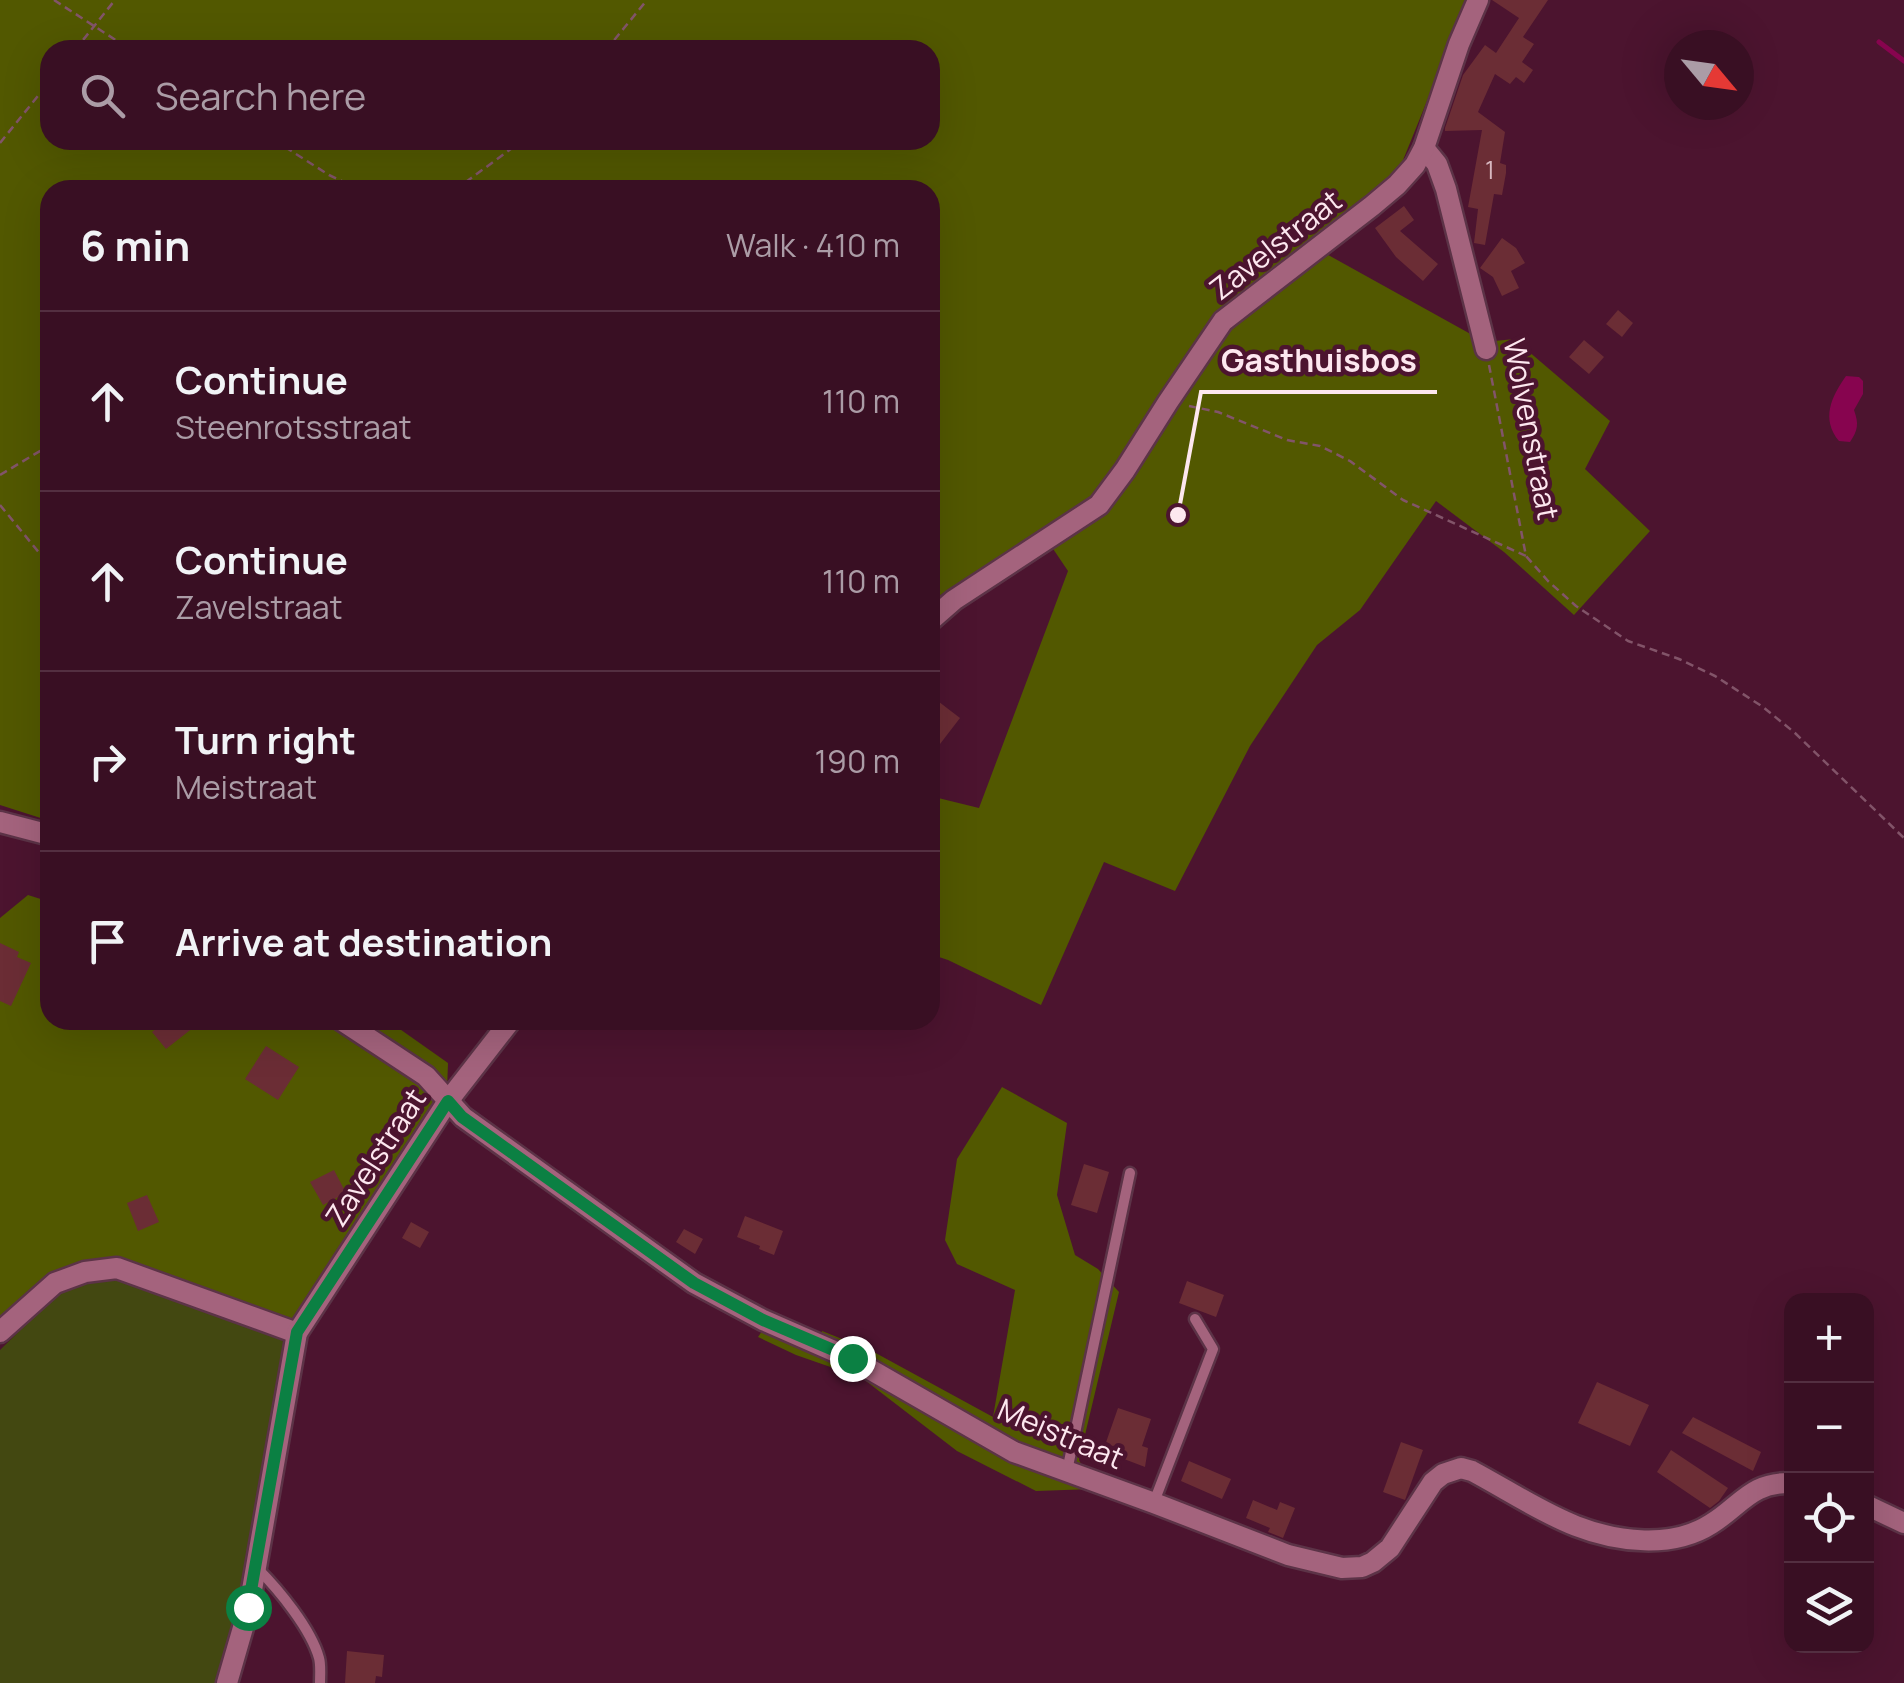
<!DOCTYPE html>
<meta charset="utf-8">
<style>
:root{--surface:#390f23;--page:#40182b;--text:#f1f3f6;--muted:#ab9ca6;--line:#532f41}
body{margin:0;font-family:Manrope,sans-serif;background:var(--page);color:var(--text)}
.controls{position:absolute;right:30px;bottom:30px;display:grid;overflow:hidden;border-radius:20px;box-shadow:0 10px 40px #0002}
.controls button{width:90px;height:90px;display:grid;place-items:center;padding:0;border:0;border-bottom:2px solid var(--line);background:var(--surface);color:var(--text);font:50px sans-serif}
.compass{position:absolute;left:1664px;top:30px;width:90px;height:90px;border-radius:50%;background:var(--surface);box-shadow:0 10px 40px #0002;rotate:119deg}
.stop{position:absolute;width:30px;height:30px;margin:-22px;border:8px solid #0b8043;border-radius:50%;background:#fff}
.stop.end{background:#0b8043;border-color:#fff;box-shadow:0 2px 10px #0008}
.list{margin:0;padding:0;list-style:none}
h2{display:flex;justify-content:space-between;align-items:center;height:130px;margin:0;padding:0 40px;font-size:42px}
h2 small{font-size:32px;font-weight:400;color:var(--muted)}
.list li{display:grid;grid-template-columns:65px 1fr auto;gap:30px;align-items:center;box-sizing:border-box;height:180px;padding:0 40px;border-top:2px solid var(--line)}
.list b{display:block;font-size:38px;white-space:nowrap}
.list p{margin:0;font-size:32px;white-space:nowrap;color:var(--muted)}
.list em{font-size:32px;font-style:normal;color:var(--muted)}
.icon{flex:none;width:55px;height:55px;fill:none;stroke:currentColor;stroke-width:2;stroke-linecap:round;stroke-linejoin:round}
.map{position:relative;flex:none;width:1904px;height:1683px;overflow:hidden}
.search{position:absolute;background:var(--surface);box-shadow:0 10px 40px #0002;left:40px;top:40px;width:900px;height:110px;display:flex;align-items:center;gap:25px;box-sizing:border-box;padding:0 35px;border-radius:30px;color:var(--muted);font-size:38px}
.panel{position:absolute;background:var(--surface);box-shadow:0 10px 40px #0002;left:40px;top:180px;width:900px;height:850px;border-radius:30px}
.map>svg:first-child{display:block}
.green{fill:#434811}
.forest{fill:#525800;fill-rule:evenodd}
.water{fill:#87044f}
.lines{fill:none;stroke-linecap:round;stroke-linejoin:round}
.stream{stroke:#87044f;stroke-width:5}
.building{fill:#6b2d35}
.service-casing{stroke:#5c3347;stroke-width:15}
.minor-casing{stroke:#5c3347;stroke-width:25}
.path{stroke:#825469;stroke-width:2.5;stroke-dasharray:8 5;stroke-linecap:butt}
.service{stroke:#a4637d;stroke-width:10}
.minor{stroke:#a4637d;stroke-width:20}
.route{stroke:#0b8043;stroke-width:12}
.labels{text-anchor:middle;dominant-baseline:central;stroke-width:9;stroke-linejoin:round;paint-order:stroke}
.number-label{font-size:25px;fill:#d8b8c0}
.street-label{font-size:30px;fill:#fde7ef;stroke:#4c142f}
.leader{fill:none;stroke:#fde7ef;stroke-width:4}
.callout-dot{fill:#fde7ef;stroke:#4c142f;stroke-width:4}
.callout-label{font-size:32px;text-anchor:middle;font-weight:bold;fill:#fde7ef;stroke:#4c142f;stroke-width:9;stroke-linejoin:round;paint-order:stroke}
</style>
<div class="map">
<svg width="1904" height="1683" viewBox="0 0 1904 1683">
<rect width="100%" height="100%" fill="#4c142f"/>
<polygon class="green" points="113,1275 289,1337 257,1502 241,1607 221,1683 0,1683 0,1350 64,1287"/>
<g class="forest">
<path d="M0,0H1468L1399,170L1312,246L1485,342L1514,339L1610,421L1585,469L1650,531L1574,615L1504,552L1436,501L1360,610L1317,645L1250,746L1175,891L1104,862L1041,1005L948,960L930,954V796L979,808L1068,571L1041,531L934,599L930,604V190H50V821L0,805ZM50,50H930V140H50Z"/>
<polygon points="28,895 50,902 50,1020 387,1020 448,1063 447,1090 293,1325 111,1260 0,1326 0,918"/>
<polygon points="1002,1087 1067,1123 1057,1195 1075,1255 1098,1269 1119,1292 1079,1460 1094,1489 1036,1491 957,1451 862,1378 796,1355 758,1337 767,1324 816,1348 822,1331 872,1351 993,1417 1015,1290 957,1264 945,1240 957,1159"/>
</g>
<path class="water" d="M1846,376L1859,377L1863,381V394L1854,410C1859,424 1858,430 1850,442L1839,441C1821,419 1831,397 1846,376Z"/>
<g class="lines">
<polyline class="stream" points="1879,42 1904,61"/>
</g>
<g class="building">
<polygon points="1492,0 1548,0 1523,37 1534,44 1522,62 1533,70 1524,83 1516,77 1510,84 1495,74 1478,112 1505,132 1500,163 1506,165 1506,173 1502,195 1494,194 1485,245 1474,243 1478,209 1468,207 1482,130 1445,131 1445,128 1463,75 1485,45 1496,53 1519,18"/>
<polygon points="1404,206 1414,220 1400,231 1438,264 1423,281 1396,257 1375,228"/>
<polygon points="1502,238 1516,248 1525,263 1511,271 1519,288 1502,296 1493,277 1480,268"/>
<polygon points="1618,310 1633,323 1622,337 1606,324"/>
<polygon points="1584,340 1604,357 1589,374 1569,357"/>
<polygon points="930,695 960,718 930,757"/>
<polygon points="0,943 19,952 17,957 31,963 11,1006 0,1001"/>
<polygon points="167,1020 203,1020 166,1049 152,1032"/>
<polygon points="266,1046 299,1067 278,1100 245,1079"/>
<polygon points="1084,1164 1109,1172 1097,1213 1071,1205"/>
<polygon points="334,1170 346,1193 323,1205 310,1182"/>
<polygon points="147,1195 159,1222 138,1231 127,1203"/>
<polygon points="745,1216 783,1231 774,1255 759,1249 760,1246 737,1237"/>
<polygon points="411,1222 429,1232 420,1248 402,1238"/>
<polygon points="684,1229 703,1239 695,1254 676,1242"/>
<polygon points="1187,1281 1224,1295 1216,1317 1179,1303"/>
<polygon points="1597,1382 1649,1405 1630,1446 1578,1423"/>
<polygon points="1118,1408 1151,1419 1142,1446 1148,1448 1145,1467 1103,1451"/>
<polygon points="1693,1417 1761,1452 1753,1471 1682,1433"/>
<polygon points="1401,1442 1423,1450 1405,1500 1383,1492"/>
<polygon points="1671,1450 1728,1488 1719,1501 1710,1508 1657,1472"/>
<polygon points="1189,1461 1231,1479 1222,1499 1181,1481"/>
<polygon points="1253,1500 1277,1510 1280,1502 1295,1508 1283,1538 1268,1532 1270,1528 1246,1518"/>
<polygon points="347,1651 384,1655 382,1677 376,1676 375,1683 345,1683"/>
</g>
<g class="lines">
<g class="service-casing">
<g id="service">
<polyline points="1067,1471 1130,1173"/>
<polyline points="1154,1502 1213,1349 1195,1319"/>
<path d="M258,1569C279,1590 311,1629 319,1658C321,1665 320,1675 320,1683"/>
</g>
</g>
<g class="minor-casing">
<g id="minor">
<polyline points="1424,148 1437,164 1446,189 1486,349"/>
<polyline points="930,621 954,600 1099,505 1125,470 1168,402 1223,321 1372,206 1397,185 1415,165 1424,148 1459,44 1478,0"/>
<polyline points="0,822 50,835"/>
<path d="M341,1020L426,1076L463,1117L694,1283L763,1320L852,1359L1014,1452L1154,1503L1288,1555L1342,1568L1362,1567L1373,1562L1390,1548L1433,1482L1443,1474L1461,1468L1472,1471C1506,1489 1540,1512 1576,1526C1617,1542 1672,1549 1711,1524C1742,1505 1750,1482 1792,1483"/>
<polyline points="0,1332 55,1283 85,1272 117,1268 297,1333"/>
<polyline points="1866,1505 1904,1523"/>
<polyline points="227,1683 249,1607 297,1333 448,1101 511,1020"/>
</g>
</g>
<g class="path">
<polyline points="54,0 131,50"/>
<polyline points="75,50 115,0"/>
<polyline points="606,50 647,0"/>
<polyline points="274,140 329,175 361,190"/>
<polyline points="0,143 50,81"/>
<polyline points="455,190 523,140"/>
<polyline points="1489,365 1526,556 1548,581 1576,606 1628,641 1679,659 1715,676 1763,707 1795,733 1904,838"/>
<polyline points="1189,406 1218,412 1287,440 1320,446 1350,461 1403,500 1526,556"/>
<polyline points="0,475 50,445"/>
<polyline points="0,505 50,566"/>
</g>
<use href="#service" class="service"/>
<use href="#minor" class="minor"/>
</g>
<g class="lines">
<polyline class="route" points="248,1607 297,1332 448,1101 462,1117 694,1283 763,1320 852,1358"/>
</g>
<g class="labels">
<g class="number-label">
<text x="1490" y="169">1</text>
</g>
<g class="street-label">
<text transform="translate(1275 244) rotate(-38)">Zavelstraat</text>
<text transform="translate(1532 429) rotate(79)">Wolvenstraat</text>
<text transform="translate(375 1157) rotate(-57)">Zavelstraat</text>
<text transform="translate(1061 1433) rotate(23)">Meistraat</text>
</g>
</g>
<path class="leader" d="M1178 515L1201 392H1437"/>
<circle class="callout-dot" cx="1178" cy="515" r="10"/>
<g class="callout-label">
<text x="1319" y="372">Gasthuisbos</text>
</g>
</svg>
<div class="controls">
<button>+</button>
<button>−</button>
<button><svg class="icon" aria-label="locate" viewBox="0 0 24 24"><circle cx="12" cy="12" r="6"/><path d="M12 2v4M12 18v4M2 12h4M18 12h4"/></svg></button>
<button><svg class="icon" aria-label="layers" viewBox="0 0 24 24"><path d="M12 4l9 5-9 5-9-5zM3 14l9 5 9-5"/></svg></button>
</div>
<svg class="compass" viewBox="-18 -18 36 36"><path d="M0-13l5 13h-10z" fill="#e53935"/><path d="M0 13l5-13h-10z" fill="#ab9ca6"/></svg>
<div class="stop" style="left:248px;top:1607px"></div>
<div class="stop end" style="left:852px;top:1358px"></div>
<div class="search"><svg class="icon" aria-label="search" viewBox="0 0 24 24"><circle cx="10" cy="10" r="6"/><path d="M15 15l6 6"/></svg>Search here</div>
<section class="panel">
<h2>6 min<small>Walk · 410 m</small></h2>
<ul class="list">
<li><svg class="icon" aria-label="ahead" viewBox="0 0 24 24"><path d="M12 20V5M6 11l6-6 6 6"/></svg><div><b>Continue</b><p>Steenrotsstraat</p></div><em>110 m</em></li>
<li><svg class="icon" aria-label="ahead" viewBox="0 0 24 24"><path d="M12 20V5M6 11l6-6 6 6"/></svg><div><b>Continue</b><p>Zavelstraat</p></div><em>110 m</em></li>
<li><svg class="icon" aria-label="right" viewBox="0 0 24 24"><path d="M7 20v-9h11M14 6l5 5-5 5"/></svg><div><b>Turn right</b><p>Meistraat</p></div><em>190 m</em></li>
<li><svg class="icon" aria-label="arrive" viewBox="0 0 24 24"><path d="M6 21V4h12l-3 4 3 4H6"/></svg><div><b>Arrive at destination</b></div></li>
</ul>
</section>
</div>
